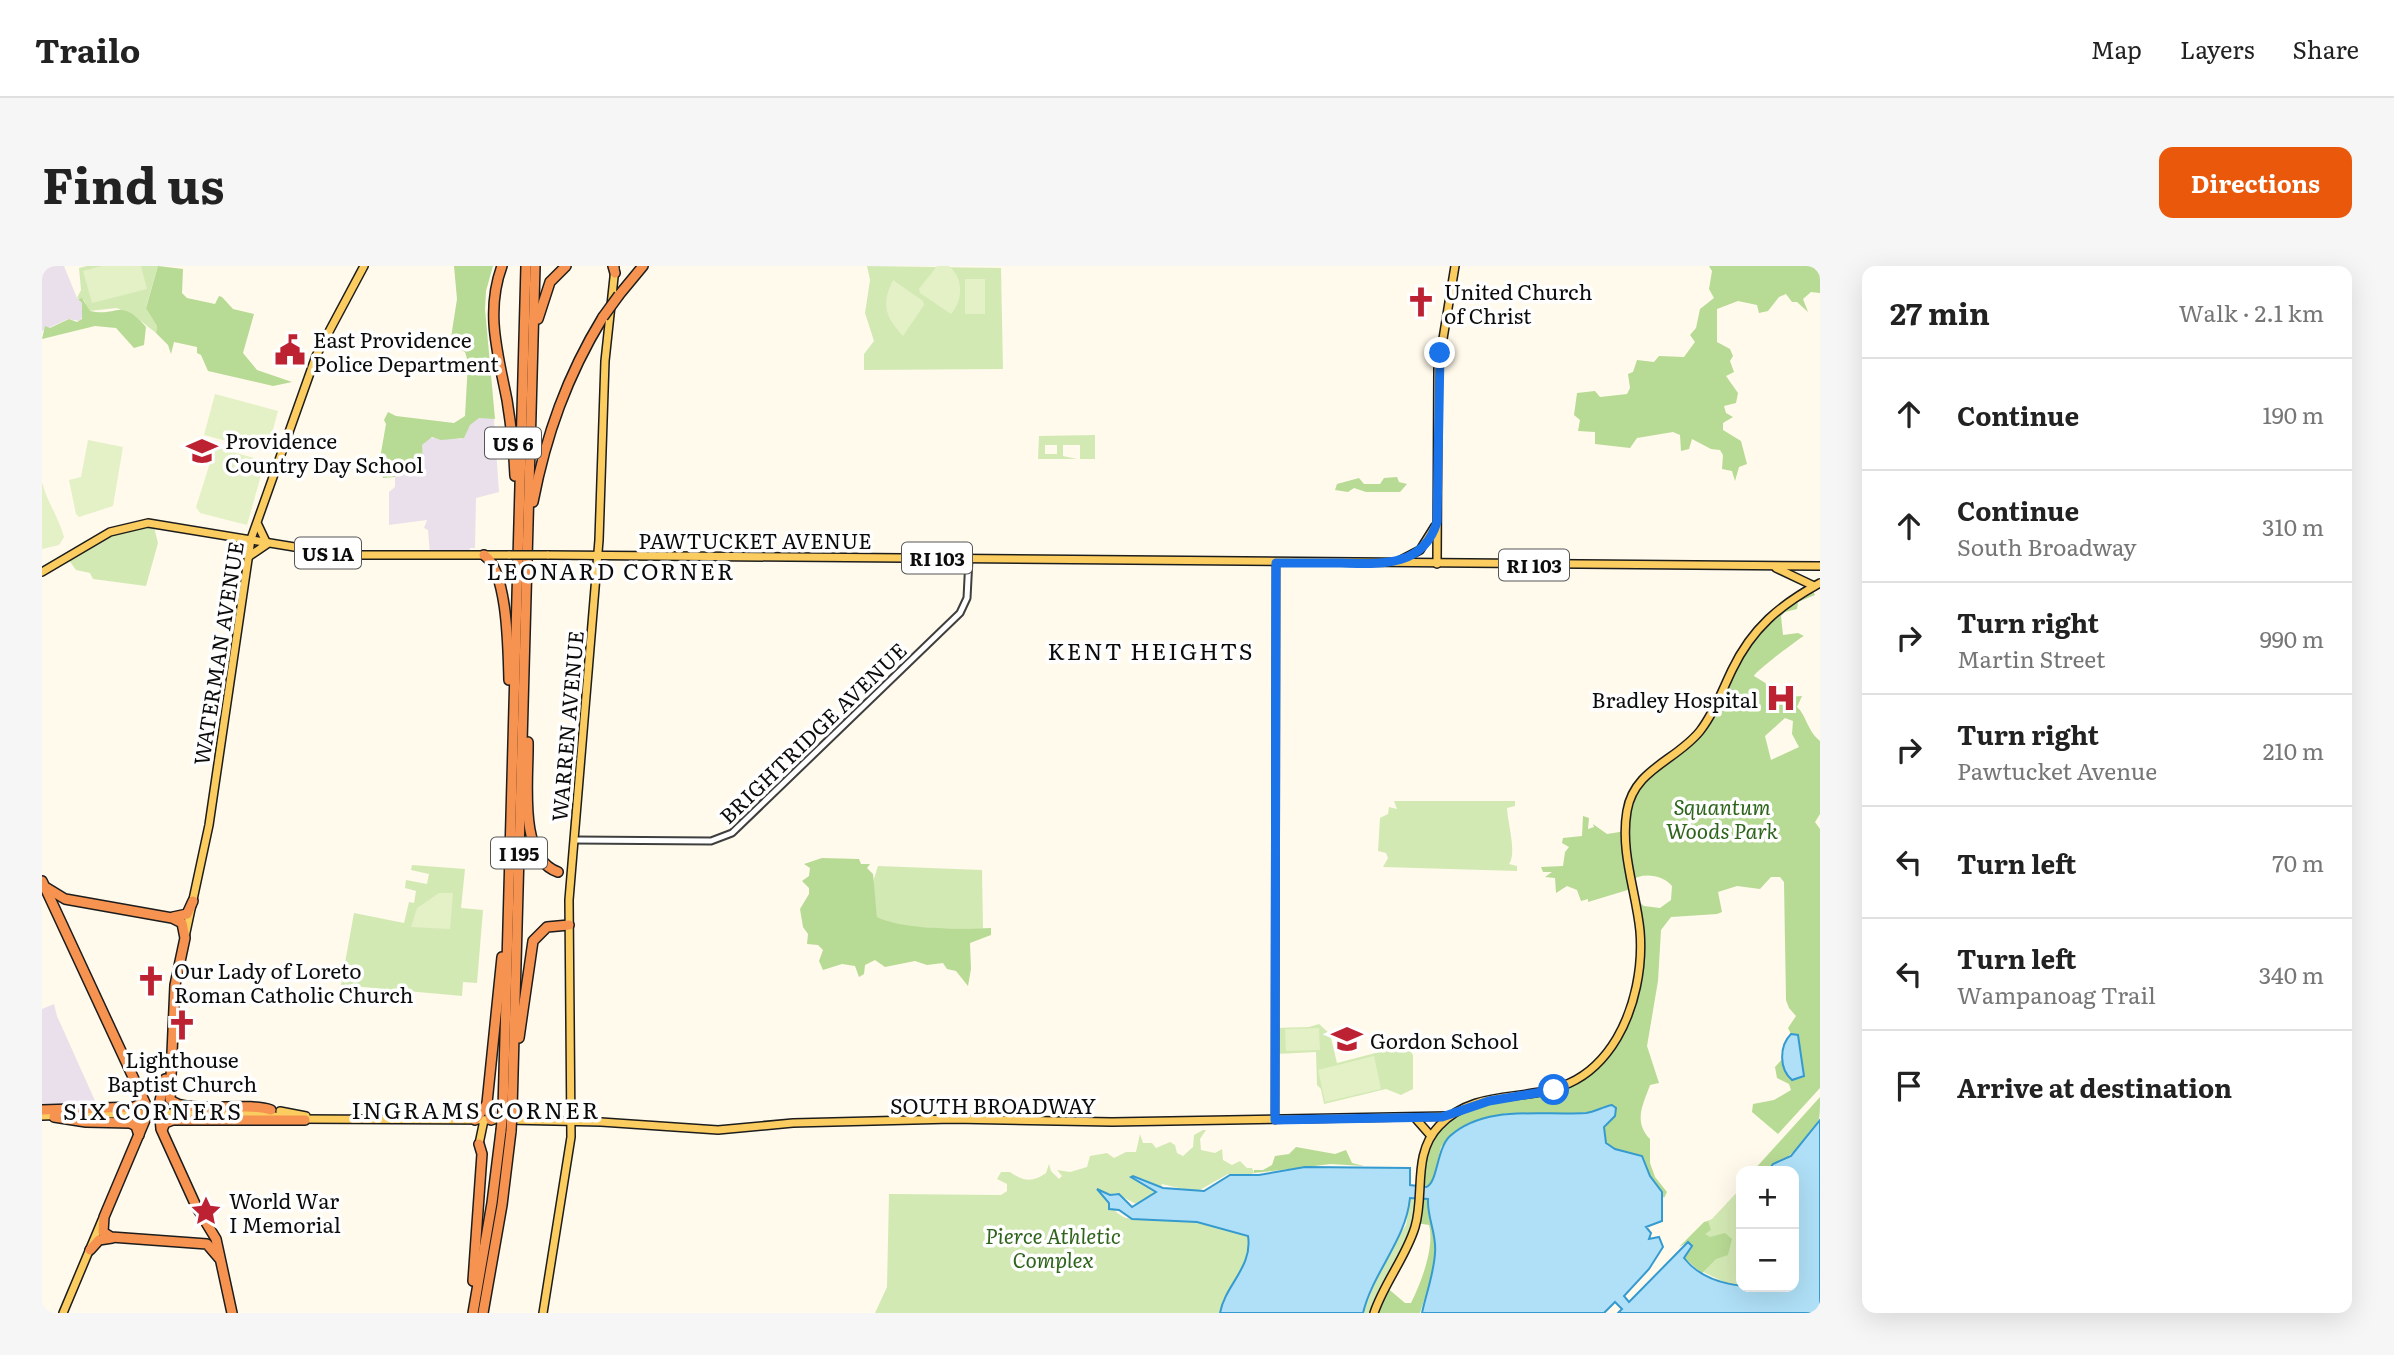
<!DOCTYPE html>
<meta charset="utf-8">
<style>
:root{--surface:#fff;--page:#f6f6f6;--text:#222;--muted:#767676;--line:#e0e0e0;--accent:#ea580c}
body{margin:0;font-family:Literata,serif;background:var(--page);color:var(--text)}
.controls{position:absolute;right:21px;bottom:21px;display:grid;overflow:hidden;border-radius:14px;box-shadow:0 7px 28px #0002}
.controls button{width:63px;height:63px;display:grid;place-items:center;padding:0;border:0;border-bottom:2px solid var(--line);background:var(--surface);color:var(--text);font:35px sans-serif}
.stop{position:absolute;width:21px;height:21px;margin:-16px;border:5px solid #1a73e8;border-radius:50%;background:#fff}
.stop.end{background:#1a73e8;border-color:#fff;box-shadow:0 2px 7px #0008}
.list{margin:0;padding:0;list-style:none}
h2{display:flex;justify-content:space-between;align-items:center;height:91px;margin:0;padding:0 28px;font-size:30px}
h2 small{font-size:23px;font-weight:400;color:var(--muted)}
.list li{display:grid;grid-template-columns:46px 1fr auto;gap:21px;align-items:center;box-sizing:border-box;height:112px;padding:0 28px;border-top:2px solid var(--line)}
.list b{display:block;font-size:26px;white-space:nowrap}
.list p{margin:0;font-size:23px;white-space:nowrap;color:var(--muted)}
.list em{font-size:23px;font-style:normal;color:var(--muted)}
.icon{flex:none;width:38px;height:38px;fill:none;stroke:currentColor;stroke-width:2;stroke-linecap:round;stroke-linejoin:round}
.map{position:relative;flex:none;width:1778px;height:1047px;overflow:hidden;border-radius:14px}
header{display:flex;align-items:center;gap:42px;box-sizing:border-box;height:98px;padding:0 35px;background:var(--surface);border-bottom:2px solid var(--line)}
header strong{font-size:33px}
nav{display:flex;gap:38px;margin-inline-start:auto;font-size:24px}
.intro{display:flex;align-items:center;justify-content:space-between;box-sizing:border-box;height:168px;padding:0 42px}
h1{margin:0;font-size:49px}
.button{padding:18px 32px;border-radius:14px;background:var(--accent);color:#fff;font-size:24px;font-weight:700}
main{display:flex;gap:42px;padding:0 42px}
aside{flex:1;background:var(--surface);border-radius:14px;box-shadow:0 7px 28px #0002}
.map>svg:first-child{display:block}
.industrial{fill:#e9e0eb}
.green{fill:#d3e9b4}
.forest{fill:#b7da94;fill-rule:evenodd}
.pitch{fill:#e4f0c6}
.water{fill:#afe0f7;stroke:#359acf;stroke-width:2}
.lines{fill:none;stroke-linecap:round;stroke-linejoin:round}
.minor-casing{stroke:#3f3f3f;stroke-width:9}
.major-casing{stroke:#1d1d1d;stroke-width:10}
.highway-casing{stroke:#1d1d1d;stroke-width:12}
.minor{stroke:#fff;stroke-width:5}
.major{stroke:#fbcc5f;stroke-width:7}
.highway{stroke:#f69351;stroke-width:9}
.major-bridge-casing{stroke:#1d1d1d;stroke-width:10;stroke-linecap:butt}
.highway-bridge-casing{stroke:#1d1d1d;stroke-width:12;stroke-linecap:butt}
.major-bridge{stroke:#fbcc5f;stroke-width:7}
.highway-bridge{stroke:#f69351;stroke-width:9}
.route{stroke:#1a73e8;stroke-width:9}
.labels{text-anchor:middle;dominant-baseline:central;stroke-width:7;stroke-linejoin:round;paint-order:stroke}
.shield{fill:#fff;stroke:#555;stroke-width:2}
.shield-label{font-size:19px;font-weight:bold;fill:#0c0c0c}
.poi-label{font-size:21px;fill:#0c0c0c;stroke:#fff;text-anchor:start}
.street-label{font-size:21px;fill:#0c0c0c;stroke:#fff}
.park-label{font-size:21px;font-style:italic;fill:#2f641c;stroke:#fff}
.neighbourhood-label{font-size:23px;letter-spacing:2px;fill:#0c0c0c;stroke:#fff}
</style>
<header>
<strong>Trailo</strong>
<nav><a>Map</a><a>Layers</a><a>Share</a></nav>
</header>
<div class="intro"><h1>Find us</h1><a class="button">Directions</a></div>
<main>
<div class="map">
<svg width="1778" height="1047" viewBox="0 0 1778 1047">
<rect width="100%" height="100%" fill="#fffaeb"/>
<g class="industrial">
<polygon points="0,0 22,0 35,32 40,37 41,50 38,55 26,53 0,65"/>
<polygon points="447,151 452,153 457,226 434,232 433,282 428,282 426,289 388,289 386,264 382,262 385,254 347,259 347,226 353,221 353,203 382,205 380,179 387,172 419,173 429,157 437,152"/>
<polygon points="12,738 15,750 54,837 0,838 0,743"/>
</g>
<g class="green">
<polygon points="45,0 116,0 104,41 115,60 114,67 95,52 75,42 47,45 42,34 35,32 39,24 37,2"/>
<polygon points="825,0 959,2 961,103 822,104 822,88 832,75 823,47 828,14"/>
<polygon points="1053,169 1053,193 1038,193 1038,179 1003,179 1003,188 1015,188 1015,178 1021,178 1021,190 1035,193 996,193 997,170"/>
<polygon points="111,257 116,277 104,320 51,313 48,307 34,304 24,290 77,262"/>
<path d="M1352,535H1473V540L1465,542C1466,559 1475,588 1467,598L1475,600V605L1341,601L1346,592L1344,587L1336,585L1338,552L1346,548L1347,541L1355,543Z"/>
<polygon points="370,599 423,603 419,642 441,644 435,717 421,716 420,730 299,719 312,647 362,657 367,636 372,637 374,625 363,622 364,614 385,618 387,608 369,604"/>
<path d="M836,600L940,604L941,662C911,663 860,664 835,652L831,616Z"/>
<polygon points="1277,758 1288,768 1295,797 1349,783 1367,783 1371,789 1371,823 1359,829 1344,823 1282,838 1279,823 1275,819 1274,786 1234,788 1233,762 1267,761"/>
<path d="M1161,864H1164L1158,873L1159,884L1173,887L1180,883L1181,894L1190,899L1198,895L1205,902H1210L1212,907L1204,910L1186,908L1154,926L1120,918L1116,929L1096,939L1073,927L1067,931C1067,941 1076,949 1084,952L1154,956L1158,952L1206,968L1209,988L1182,1047H833L845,1021L847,928L959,929L965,925V918L955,913L959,906H968C981,915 990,917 1004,907L1007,898L1009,905L1017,913L1020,910L1015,904L1028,906L1045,901L1048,890L1065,887L1072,892L1084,886H1094L1098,868L1101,877H1110L1114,882L1128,876L1133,879L1135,887L1141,890L1151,881L1152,869Z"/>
<polygon points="1699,922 1699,1020 1690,1020 1653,1002 1650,980 1666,955 1662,956 1670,953"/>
<polygon points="1376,928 1374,957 1333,1047 1321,1047 1343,992 1364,959 1368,931"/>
</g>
<g class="forest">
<polygon points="116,0 141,3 140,27 145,32 173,38 177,30 180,31 191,43 212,48 201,87 215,104 250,116 231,120 166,105 159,89 155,87 155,81 132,76 129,88 126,79 114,67 115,60 104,42"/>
<polygon points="412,0 451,0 444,25 443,43 453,153 437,152 428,159 422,172 399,174 390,171 380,179 382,205 354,203 353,211 341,212 337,198 344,158 342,154 346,146 354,150 412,157 423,150 426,96 423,86 408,78 415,33"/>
<polygon points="1667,0 1778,0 1778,27 1769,26 1761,33 1766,46 1755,36 1750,36 1744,28 1737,31 1726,45 1717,47 1715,39 1696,35 1675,43 1675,76 1688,83 1691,90 1688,95 1692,106 1684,110 1696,127 1694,137 1682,140 1684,147 1691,151 1681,157 1681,164 1699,175 1705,198 1697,201 1693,215 1690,205 1680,203 1681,189 1678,184 1669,183 1650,173 1647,183 1639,185 1638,169 1631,166 1595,172 1588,182 1553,178 1553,166 1536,165 1538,154 1532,149 1535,127 1553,125 1558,131 1585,128 1588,122 1586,108 1591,106 1595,94 1612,96 1617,90 1642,91 1653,76 1648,69 1654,62 1658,43 1672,32 1667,23 1670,5"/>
<path d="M40,32L48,45C76,51 78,31 104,61L102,79L92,82L74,62L53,60L0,73L3,60L8,62L27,53L35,56L40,53V37L36,33Z"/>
<polygon points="1355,211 1357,216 1365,218 1358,226 1324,226 1312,222 1306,226 1293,224 1295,218 1317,212 1322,218 1338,218 1342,212"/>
<path d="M1770,323L1773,329L1756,336L1755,343L1743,346L1739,350L1741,369L1756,367L1762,370C1756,373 1714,405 1712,410L1746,431L1760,430L1755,441C1765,450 1764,463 1778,475V548L1773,556L1778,563V822L1736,868L1710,846L1711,838L1732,834L1749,824L1747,818L1735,812L1733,801L1741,792L1756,813L1762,810L1756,769L1749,768L1746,762L1754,750L1747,742L1744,734L1742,616L1738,611H1729L1718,623L1695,620L1676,626L1680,646L1675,648L1629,651L1619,664L1616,715L1605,780L1617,817L1608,819C1601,839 1591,855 1608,873V897L1613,911L1625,926L1622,932L1608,910L1600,890L1573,883L1564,877L1562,861L1573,850L1574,842L1562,841L1548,846L1501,850L1465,847L1432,855L1408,870L1399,881L1390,918L1380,921L1383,886L1399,860L1431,840L1505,826L1546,806L1577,769L1597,704L1593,633L1602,640L1618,642L1629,634L1630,620C1621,608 1599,606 1588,615L1589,623L1546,636V633L1539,635L1535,624L1525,620L1514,627L1513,612L1503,611L1510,606H1501L1499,601L1521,600L1523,586L1527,581L1520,577L1521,572L1540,570L1541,550L1547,552L1546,563L1552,561L1551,558L1565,568L1584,565L1593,520L1656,468L1710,369ZM1743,452L1751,455L1750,468L1757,481L1729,494L1723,470Z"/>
<path d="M780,592L817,593L819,598H828L825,602L831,608L835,651C860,664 919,663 949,662V669L928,677L929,703L926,720L914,705L905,703L901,697L885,699L873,695L843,701L833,694L823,699L822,708L817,711L813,700L800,698L781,704L777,695L781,684L776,679L765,678L766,668L761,661L758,643L767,628V622L760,615L767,610L768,602L762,598Z"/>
<path d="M1778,831C1778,838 1778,847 1777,853C1767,876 1735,905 1711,905Z"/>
<polygon points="1254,881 1293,888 1304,884 1310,897 1322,900 1289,898 1212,907 1212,904 1221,904 1230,899 1233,890 1247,888"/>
<path d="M1378,929H1386L1394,962L1392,1003L1378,1047H1333L1343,1020L1363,1037H1369C1379,1017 1393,981 1387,959L1374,957Z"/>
<polygon points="1666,955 1669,964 1663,968 1668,971 1683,967 1690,973 1686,989 1674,993 1660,1007 1642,992 1650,980 1646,976 1637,981 1662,956"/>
</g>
<g class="pitch">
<polygon points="60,0 99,0 105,23 50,37 41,5"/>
<path d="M895,0H907C922,13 921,34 909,48L878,27L877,23Z"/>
<rect x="923" y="13" width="20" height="35"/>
<path d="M851,14L881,35L882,39L861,70C843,51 839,38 851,14Z"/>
<polygon points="173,128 236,145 225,186 162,169"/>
<polygon points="46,174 81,181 71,240 37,251 34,248 27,214 39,211"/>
<polygon points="173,181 223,195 205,259 158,247 154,241"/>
<path d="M0,216C5,236 17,252 22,271L17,279L0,283Z"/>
<polygon points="397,627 411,627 408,663 369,661 375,642"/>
<polygon points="1277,762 1278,784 1244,785 1243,763"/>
<polygon points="1332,790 1339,823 1283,836 1276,804"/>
</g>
<g class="water">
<path d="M1749,768L1756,769L1762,810L1750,814C1737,803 1737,780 1749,768Z"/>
<path d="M1570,839L1574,842L1573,850L1562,861L1564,877L1573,883L1600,890L1608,910L1620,926V955L1604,961L1609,967L1607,973L1617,971L1621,981L1607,1003L1582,1030L1587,1036L1646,976L1650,980L1642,992C1668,1025 1715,1021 1752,1021V905H1726L1731,898L1749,890L1778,854V1047H1576L1580,1043L1573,1036L1562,1047H1380C1384,1028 1392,1007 1393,987C1395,968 1385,952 1386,933L1368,932C1364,974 1331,1006 1321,1047H1178C1183,1019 1211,1001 1206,970L1155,956L1090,953L1077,944L1067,943V937L1055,923L1068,929L1077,928L1090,941L1114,926L1089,911L1091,910L1121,922L1162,925L1188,909H1217L1263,901L1368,902V919L1384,921C1396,917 1394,883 1408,870C1444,838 1499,850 1544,847C1553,846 1560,841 1570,839Z"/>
</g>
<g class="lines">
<g class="minor-casing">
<g id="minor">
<polyline points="532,574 669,575 690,567 918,347 925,332 927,293"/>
<polyline points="1233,854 1234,297"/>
</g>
</g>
<g class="major-casing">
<g id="major">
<polyline points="505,289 1778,300"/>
<polyline points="206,291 225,278 216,259"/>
<polyline points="1355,296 1378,284 1393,260"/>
<polyline points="1395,298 1396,103 1413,0"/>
<polyline points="1734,302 1772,320"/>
<polyline points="0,306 68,266 106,257 301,289 468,289"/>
<polyline points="143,671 167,559 209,273 274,90 322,0"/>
<polyline points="238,845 264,850"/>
<polyline points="126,847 191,846 243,851"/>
<polyline points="0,850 98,847"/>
<polyline points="258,853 452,854"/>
<polyline points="1374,853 1389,870"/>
<polyline points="464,854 559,856 676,864 751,857 911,853 1070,856 1407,850"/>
<polyline points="437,878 442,854"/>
<polyline points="21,1047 60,954"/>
<polyline points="501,1047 529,871 527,634 557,274 563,95 573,2"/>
<path d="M1332,1047C1342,1017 1364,991 1373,961C1383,928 1370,888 1397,860C1448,806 1524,858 1575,772C1593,741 1601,701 1598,665C1594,625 1578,586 1585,545C1592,503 1634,495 1658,465C1672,447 1680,425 1690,404C1710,362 1738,339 1778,317"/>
</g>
</g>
<g class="highway-casing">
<g id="highway">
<path d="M460,0C443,46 456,88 465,134C469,159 472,184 473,210"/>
<polyline points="571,0 573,7"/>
<polyline points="577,29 601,0"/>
<polyline points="496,53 508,16 524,0"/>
<path d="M491,236C504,169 525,110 561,51"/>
<path d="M442,289C466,306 466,384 467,414"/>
<path d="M486,476C487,511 475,592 516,606"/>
<polyline points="0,615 104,839 103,854 62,951 61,966 69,971 165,978 177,992"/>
<path d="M5,622L23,633L130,652L140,657L143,672L133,719L128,833C141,849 205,835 229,844"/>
<polyline points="131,651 145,648 151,635"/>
<polyline points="477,772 491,675 505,661 527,659"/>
<polyline points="123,813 117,839 119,863 154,940 174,973 190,1047"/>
<polyline points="0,844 92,841 98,838 100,829"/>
<polyline points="461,844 484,0"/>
<polyline points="470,844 493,0"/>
<polyline points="12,851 44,856 88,857 94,860 97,869"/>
<polyline points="433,854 445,838"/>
<polyline points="449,854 445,837 460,691"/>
<polyline points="120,864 123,857 131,854 263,854"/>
<polyline points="48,984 57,974 70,972"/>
<polyline points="431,1015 440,888 437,878"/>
<polyline points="431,1047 450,937 459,865"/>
<polyline points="441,1047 460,939 469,865"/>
</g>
</g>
<use href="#minor" class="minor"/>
<use href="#major" class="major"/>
<use href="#highway" class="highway"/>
<g class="major-bridge-casing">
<polyline id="major-bridge" points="468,289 505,289"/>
</g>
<g class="highway-bridge-casing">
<g id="highway-bridge">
<polyline points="561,51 577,29"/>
<polyline points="459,865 461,844"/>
<polyline points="469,865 470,844"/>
</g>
</g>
<use href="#major-bridge" class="major-bridge"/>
<use href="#highway-bridge" class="highway-bridge"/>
</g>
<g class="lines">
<path class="route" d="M1398,87L1395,256C1381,302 1338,298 1299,297C1277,297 1256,297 1234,297L1233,854L1400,851L1447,835L1512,824"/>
</g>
<defs>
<g id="church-bare" transform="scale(2.415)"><path d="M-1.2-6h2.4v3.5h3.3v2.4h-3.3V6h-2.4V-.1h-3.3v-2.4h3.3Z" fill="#bd2233" stroke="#fff" stroke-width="2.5" paint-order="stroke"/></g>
<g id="civic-bare" transform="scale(2.415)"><path d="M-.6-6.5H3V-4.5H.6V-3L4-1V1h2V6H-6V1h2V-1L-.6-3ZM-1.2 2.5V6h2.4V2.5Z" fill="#bd2233" stroke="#fff" stroke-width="2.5" paint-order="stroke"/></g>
<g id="school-bare" transform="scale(2.415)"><path d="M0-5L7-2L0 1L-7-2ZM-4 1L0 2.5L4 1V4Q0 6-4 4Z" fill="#bd2233" stroke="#fff" stroke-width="2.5" paint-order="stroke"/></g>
<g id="hospital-bare" transform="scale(2.415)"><path d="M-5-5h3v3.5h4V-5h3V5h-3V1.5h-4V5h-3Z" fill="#bd2233" stroke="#fff" stroke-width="2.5" paint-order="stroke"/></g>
<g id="sight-bare" transform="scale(2.415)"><path d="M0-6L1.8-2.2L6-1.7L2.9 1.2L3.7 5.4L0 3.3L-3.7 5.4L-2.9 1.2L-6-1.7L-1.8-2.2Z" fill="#bd2233" stroke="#fff" stroke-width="2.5" paint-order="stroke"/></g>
</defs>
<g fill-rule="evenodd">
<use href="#church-bare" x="1379" y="36"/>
<use href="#civic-bare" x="248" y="84"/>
<use href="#school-bare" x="160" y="185"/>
<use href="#hospital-bare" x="1739" y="432"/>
<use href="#church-bare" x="109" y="715"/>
<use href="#church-bare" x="140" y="759"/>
<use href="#school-bare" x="1305" y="773"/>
<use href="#sight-bare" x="164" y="945"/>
</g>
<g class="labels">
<g class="shield">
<rect x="443" y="161.5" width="56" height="31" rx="5"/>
<rect x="253" y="271.5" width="66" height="31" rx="5"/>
<rect x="860" y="276.5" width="70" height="31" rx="5"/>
<rect x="1457" y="283.5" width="70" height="31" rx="5"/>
<rect x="449" y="571.5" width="56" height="31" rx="5"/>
</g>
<g class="shield-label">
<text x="471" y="177">US 6</text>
<text x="286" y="287">US 1A</text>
<text x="895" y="292">RI 103</text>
<text x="1492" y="299">RI 103</text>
<text x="477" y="587">I 195</text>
</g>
<g class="poi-label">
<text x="1402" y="24">United Church<tspan x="1402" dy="24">of Christ</tspan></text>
<text x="271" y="72">East Providence<tspan x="271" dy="24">Police Department</tspan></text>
<text x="183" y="173">Providence<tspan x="183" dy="24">Country Day School</tspan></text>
<text x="1716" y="432" text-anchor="end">Bradley Hospital</text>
<text x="132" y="703">Our Lady of Loreto<tspan x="132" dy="24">Roman Catholic Church</tspan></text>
<text x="1328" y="773">Gordon School</text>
<text x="140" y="792" text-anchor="middle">Lighthouse<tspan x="140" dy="24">Baptist Church</tspan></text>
<text x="187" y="933">World War<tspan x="187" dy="24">I Memorial</tspan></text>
</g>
<g class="street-label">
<text x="713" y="273">PAWTUCKET AVENUE</text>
<text transform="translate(175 387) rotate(-81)">WATERMAN AVENUE</text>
<text transform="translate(524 460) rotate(-85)">WARREN AVENUE</text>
<text transform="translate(770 466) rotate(-44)">BRIGHTRIDGE AVENUE</text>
<text x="951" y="838">SOUTH BROADWAY</text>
</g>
<g class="park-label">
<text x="1680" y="539">Squantum<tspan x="1680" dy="24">Woods Park</tspan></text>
<text x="1011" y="968">Pierce Athletic<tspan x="1011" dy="24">Complex</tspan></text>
</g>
<g class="neighbourhood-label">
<text x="569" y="304">LEONARD CORNER</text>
<text x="1109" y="384">KENT HEIGHTS</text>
<text x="434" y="843">INGRAMS CORNER</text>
<text x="111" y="844">SIX CORNERS</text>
</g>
</g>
</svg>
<div class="controls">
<button>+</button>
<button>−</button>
</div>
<div class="stop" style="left:1512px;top:824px"></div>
<div class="stop end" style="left:1398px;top:87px"></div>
</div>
<aside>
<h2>27 min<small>Walk · 2.1 km</small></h2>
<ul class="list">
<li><svg class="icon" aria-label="ahead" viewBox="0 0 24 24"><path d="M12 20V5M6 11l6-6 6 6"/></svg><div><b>Continue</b></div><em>190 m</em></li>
<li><svg class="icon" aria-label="ahead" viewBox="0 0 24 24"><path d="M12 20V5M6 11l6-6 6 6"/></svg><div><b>Continue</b><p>South Broadway</p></div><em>310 m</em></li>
<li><svg class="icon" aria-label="right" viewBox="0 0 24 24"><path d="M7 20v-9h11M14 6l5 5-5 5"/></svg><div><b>Turn right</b><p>Martin Street</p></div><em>990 m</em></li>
<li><svg class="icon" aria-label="right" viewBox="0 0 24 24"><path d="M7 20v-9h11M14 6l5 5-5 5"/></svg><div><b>Turn right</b><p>Pawtucket Avenue</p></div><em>210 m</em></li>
<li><svg class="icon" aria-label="left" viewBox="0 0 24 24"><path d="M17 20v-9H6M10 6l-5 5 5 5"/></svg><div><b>Turn left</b></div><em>70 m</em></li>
<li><svg class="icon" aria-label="left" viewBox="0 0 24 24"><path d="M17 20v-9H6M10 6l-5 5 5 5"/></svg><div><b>Turn left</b><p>Wampanoag Trail</p></div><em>340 m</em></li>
<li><svg class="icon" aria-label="arrive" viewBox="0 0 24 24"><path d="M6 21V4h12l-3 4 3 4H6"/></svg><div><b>Arrive at destination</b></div></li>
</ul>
</aside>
</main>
